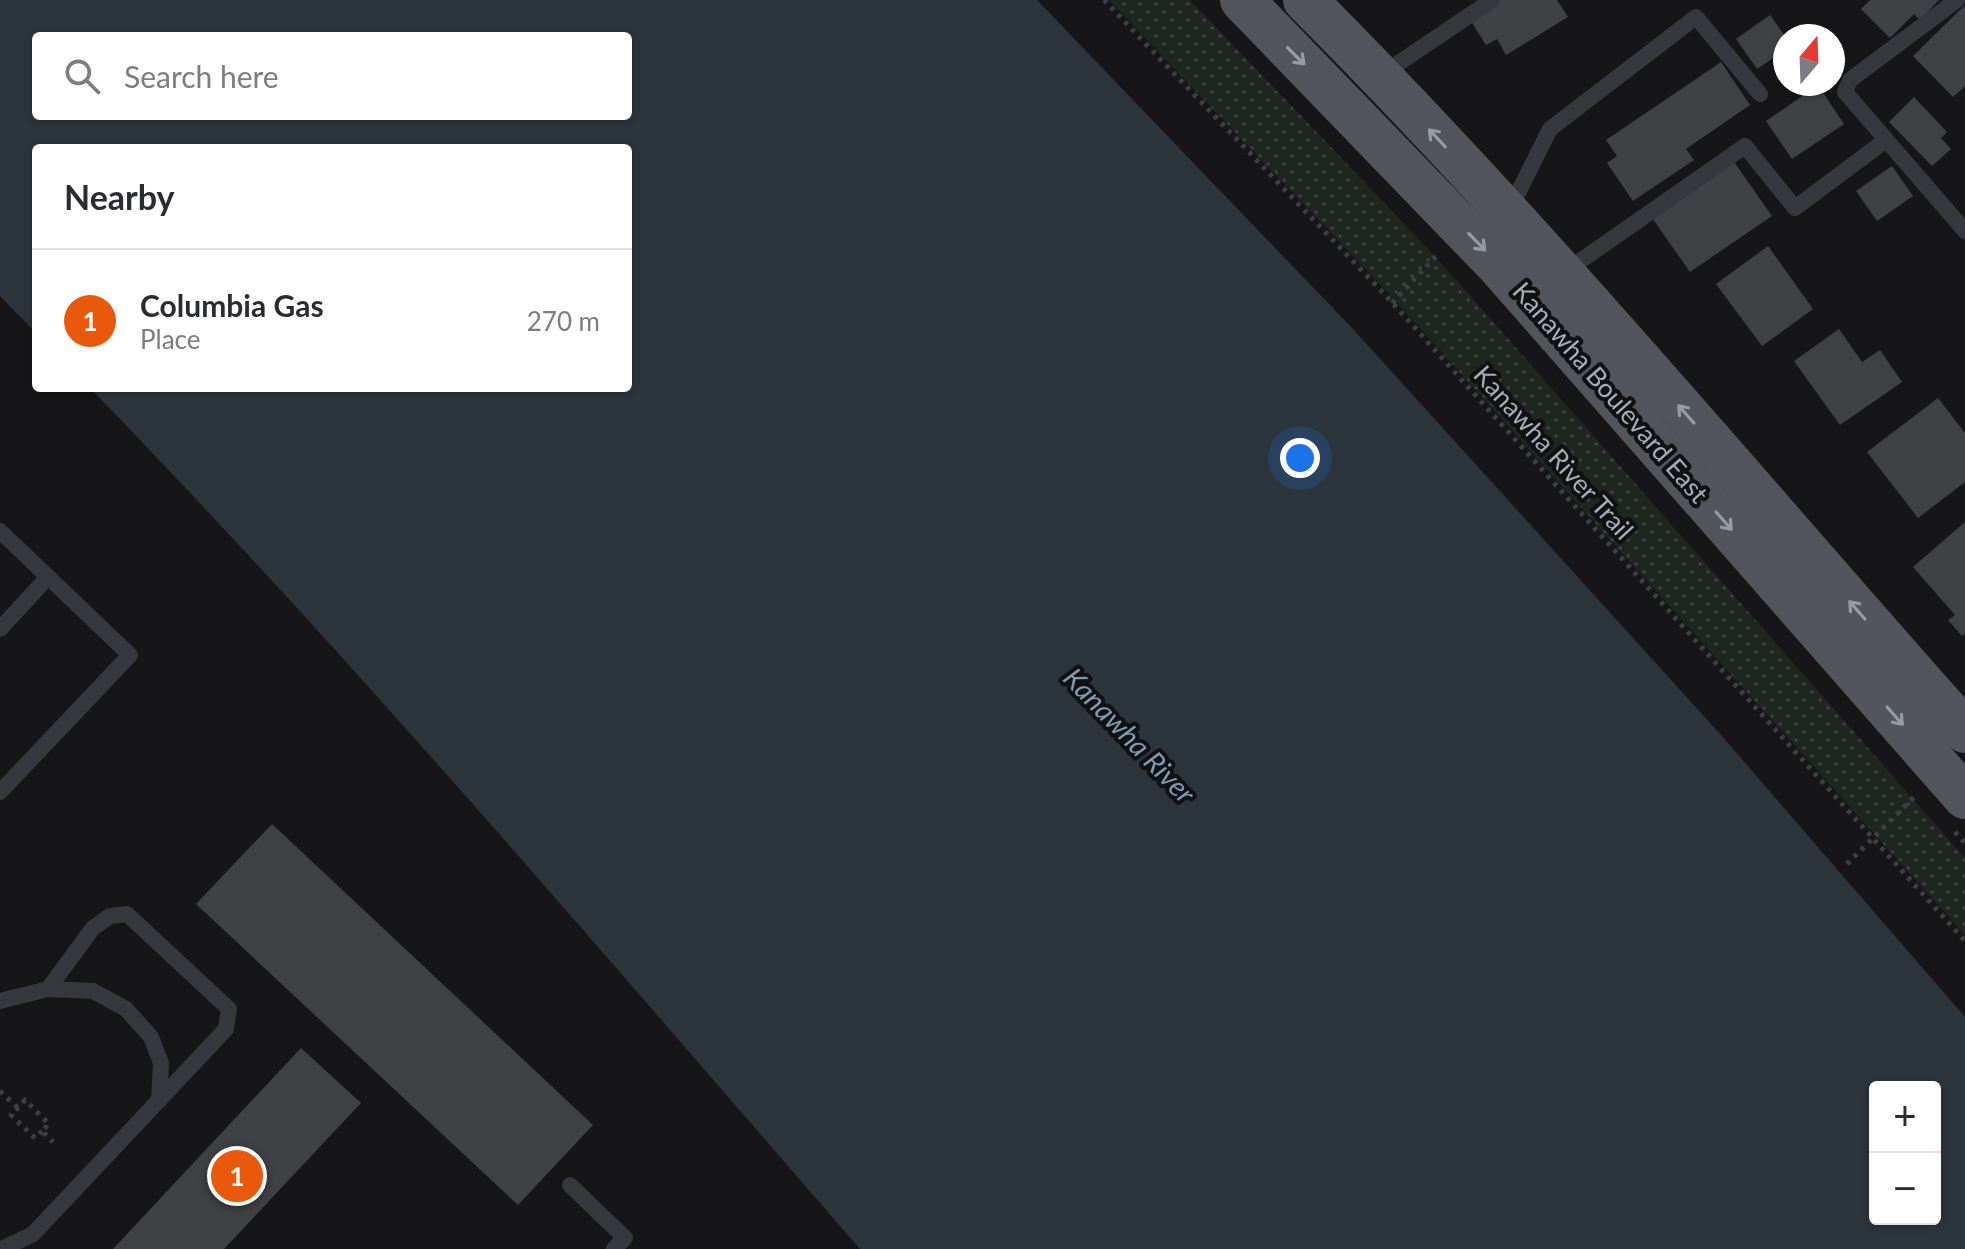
<!DOCTYPE html>
<meta charset="utf-8">
<style>
:root{--surface:#fff;--page:#f2f2f3;--text:#2b2b33;--muted:#7c7c81;--line:#e1e1e2;--accent:#ea580c}
body{margin:0;font-family:Lato,sans-serif;background:var(--page);color:var(--text)}
.controls{position:absolute;right:24px;bottom:24px;display:grid;overflow:hidden;border-radius:8px;box-shadow:0 2px 6px #0004}
.controls button{width:72px;height:72px;display:grid;place-items:center;padding:0;border:0;border-bottom:2px solid var(--line);background:var(--surface);color:var(--text);font:40px sans-serif}
.compass{position:absolute;left:1773px;top:24px;width:72px;height:72px;border-radius:50%;background:var(--surface);box-shadow:0 2px 6px #0004;rotate:19deg}
.you{position:absolute;left:1300px;top:458px;width:28px;height:28px;margin:-20px;border:6px solid #fff;border-radius:50%;background:#1a73e8;box-shadow:0 0 0 12px #1a73e833}
.badge{display:grid;place-items:center;width:52px;height:52px;border-radius:50%;background:var(--accent);color:#fff;font-size:26px;font-weight:700}
.pin{position:absolute;translate:-50% -50%;border:4px solid #fff;box-shadow:0 2px 8px #0006}
.list{margin:0;padding:0;list-style:none}
h2{display:flex;justify-content:space-between;align-items:center;height:104px;margin:0;padding:0 32px;font-size:34px}
h2 small{font-size:26px;font-weight:400;color:var(--muted)}
.list li{display:grid;grid-template-columns:52px 1fr auto;gap:24px;align-items:center;box-sizing:border-box;height:144px;padding:0 32px;border-top:2px solid var(--line)}
.list b{display:block;font-size:30px;white-space:nowrap}
.list p{margin:0;font-size:26px;white-space:nowrap;color:var(--muted)}
.list em{font-size:26px;font-style:normal;color:var(--muted)}
.icon{flex:none;width:44px;height:44px;fill:none;stroke:currentColor;stroke-width:2;stroke-linecap:round;stroke-linejoin:round}
.map{position:relative;flex:none;width:1965px;height:1249px;overflow:hidden}
.search{position:absolute;background:var(--surface);box-shadow:0 2px 6px #0004;left:32px;top:32px;width:600px;height:88px;display:flex;align-items:center;gap:20px;box-sizing:border-box;padding:0 28px;border-radius:8px;color:var(--muted);font-size:30px}
.panel{position:absolute;background:var(--surface);box-shadow:0 2px 6px #0004;left:32px;top:144px;width:600px;height:248px;border-radius:8px}
.map>svg:first-child{display:block}
.grass{fill:url(#grass-dots)}
.water{fill:#2c353c;fill-rule:evenodd}
.building{fill:#404145}
.lines{fill:none;stroke-linecap:round;stroke-linejoin:round}
.path{stroke:#3d3f44;stroke-width:5;stroke-dasharray:4 6;stroke-linecap:butt}
.lane{stroke:#37383d;stroke-width:16}
.primary{stroke:#53555c;stroke-width:44}
.oneway{stroke:#979ba6}
.labels{text-anchor:middle;dominant-baseline:central;stroke-width:8;stroke-linejoin:round;paint-order:stroke}
.street-label{font-size:26px;fill:#a8adb8;stroke:#111113}
.water-label{font-size:28px;font-style:italic;fill:#7f9bb3;stroke:#111113}
</style>
<div class="map">
<svg width="1965" height="1249" viewBox="0 0 1965 1249">
<defs>
<pattern id="grass-dots" width="8" height="8" patternUnits="userSpaceOnUse" patternTransform="scale(2)"><rect width="8" height="8" fill="#1e261f"/><path d="M2 2h.1M6 6h.1" fill="none" stroke="#3c433d" stroke-width="1.8" stroke-linecap="round"/></pattern>
</defs>
<rect width="100%" height="100%" fill="#161618"/>
<polygon class="grass" points="1109,0 1190,0 1435,256 1965,858 1965,935 1393,298"/>
<path class="water" d="M0,0H1037L1353,329L1721,735L1965,1017V1249H860C607,958 358,664 90,388H628V148H36V333L0,296ZM36,36H628V116H36ZM1875,1087H1935V1219H1875Z"/>
<g class="building">
<polygon points="1500,0 1557,0 1568,17 1506,55 1497,39 1486,45 1469,18"/>
<polygon points="1870,0 1939,0 1920,20 1914,14 1890,38 1861,9"/>
<polygon points="1965,5 1965,86 1953,97 1913,56"/>
<polygon points="1770,15 1785,36 1785,50 1757,69 1736,39"/>
<polygon points="1721,62 1750,105 1686,149 1694,160 1633,201 1607,163 1617,156 1606,140"/>
<polygon points="1818,85 1844,124 1792,159 1766,121"/>
<polygon points="1914,97 1947,132 1941,138 1951,149 1932,166 1889,122"/>
<polygon points="1732,159 1772,216 1690,272 1650,215"/>
<polygon points="1892,166 1913,196 1877,221 1856,191"/>
<polygon points="1768,246 1813,309 1762,346 1716,284"/>
<polygon points="1839,329 1862,362 1880,350 1902,382 1840,425 1794,361"/>
<polygon points="1938,398 1965,433 1965,482 1918,518 1867,452"/>
<polygon points="1965,522 1965,634 1962,636 1948,620 1955,615 1913,567"/>
<polygon points="272,824 593,1125 518,1205 196,904"/>
<polygon points="301,1048 361,1103 224,1249 113,1249"/>
</g>
<g class="lines">
<g class="path">
<polyline points="1104,0 1390,300 1965,941"/>
<polyline points="1392,303 1438,254"/>
<polyline points="1955,832 1965,843"/>
<polyline points="1847,864 1917,794"/>
<polyline points="0,1091 18,1108"/>
<polyline points="42,1131 35,1138 11,1115 25,1100 49,1124 42,1131 53,1142"/>
</g>
<g class="lane">
<polyline points="1957,0 1850,80 1845,92 1965,231"/>
<polyline points="1381,75 1492,0"/>
<polyline points="1510,209 1550,129 1696,17 1760,94"/>
<polyline points="1563,273 1745,146 1795,208 1886,140"/>
<polyline points="0,531 130,655 0,792"/>
<polyline points="0,629 48,577"/>
<polyline points="48,989 93,991 126,1009 151,1037 161,1063 159,1101"/>
<polyline points="0,1001 48,989 93,928 110,916 127,914 229,1009 226,1029 33,1234 2,1249"/>
<polyline points="570,1185 625,1238 614,1249"/>
</g>
<g class="primary">
<polyline points="1242,0 1499,266 1965,797"/>
<path d="M1305,0C1537,232 1747,486 1965,731"/>
</g>
</g>
<defs><path id="oneway-shaft" d="M-6 0H5M1.5-3L5.5 0L1.5 3" fill="none" stroke-width="1.6" stroke-linecap="round" stroke-linejoin="round" transform="scale(2)"/></defs>
<g class="oneway">
<use href="#oneway-shaft" transform="translate(1296 56) rotate(45)"/>
<use href="#oneway-shaft" transform="translate(1437 138) rotate(-133)"/>
<use href="#oneway-shaft" transform="translate(1477 242) rotate(46)"/>
<use href="#oneway-shaft" transform="translate(1686 414) rotate(-131)"/>
<use href="#oneway-shaft" transform="translate(1724 521) rotate(49)"/>
<use href="#oneway-shaft" transform="translate(1857 610) rotate(-131)"/>
<use href="#oneway-shaft" transform="translate(1895 716) rotate(49)"/>
</g>
<g class="labels">
<g class="street-label">
<text transform="translate(1611 392) rotate(49)">Kanawha Boulevard East</text>
<text transform="translate(1554 452) rotate(48)">Kanawha River Trail</text>
</g>
<g class="water-label">
<text transform="translate(1130 735) rotate(46)">Kanawha River</text>
</g>
</g>
</svg>
<div class="controls">
<button>+</button>
<button>−</button>
</div>
<svg class="compass" viewBox="-18 -18 36 36"><path d="M0-13l5 13h-10z" fill="#e53935"/><path d="M0 13l5-13h-10z" fill="#7c7c81"/></svg>
<div class="you"></div>
<div class="pin badge" style="left:237px;top:1176px">1</div>
<div class="search"><svg class="icon" aria-label="search" viewBox="0 0 24 24"><circle cx="10" cy="10" r="6"/><path d="M15 15l6 6"/></svg>Search here</div>
<section class="panel">
<h2>Nearby<small></small></h2>
<ul class="list">
<li><span class="badge">1</span><div><b>Columbia Gas</b><p>Place</p></div><em>270 m</em></li>
</ul>
</section>
</div>
